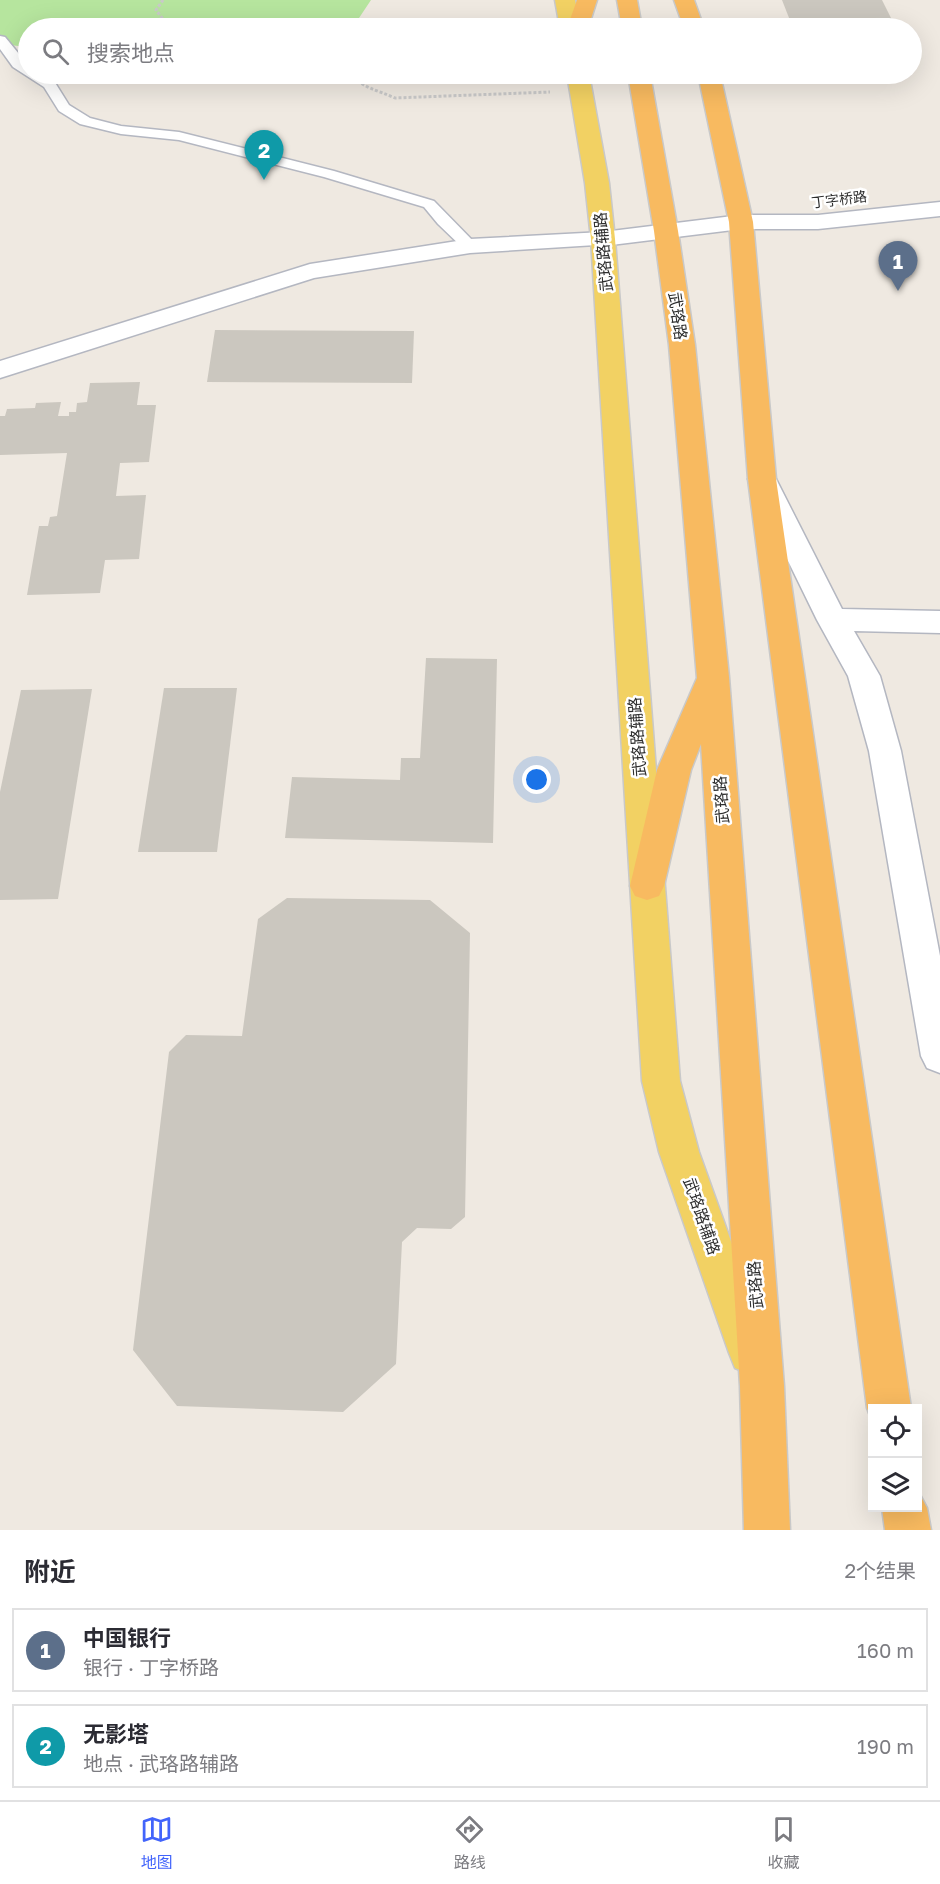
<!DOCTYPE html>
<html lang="zh">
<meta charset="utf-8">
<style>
:root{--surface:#fff;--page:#f2f2f3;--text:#2b2b33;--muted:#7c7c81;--line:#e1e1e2;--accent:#4264fb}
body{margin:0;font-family:"Golos Text","Noto Sans SC",sans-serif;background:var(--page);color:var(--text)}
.controls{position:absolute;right:18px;bottom:18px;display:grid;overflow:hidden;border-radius:0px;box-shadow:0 6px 24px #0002}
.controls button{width:54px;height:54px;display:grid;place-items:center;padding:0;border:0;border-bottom:2px solid var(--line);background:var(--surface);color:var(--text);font:30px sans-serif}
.you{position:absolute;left:537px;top:780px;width:21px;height:21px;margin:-15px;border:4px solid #fff;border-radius:50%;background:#1a73e8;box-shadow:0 0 0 9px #1a73e833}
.badge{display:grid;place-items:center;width:39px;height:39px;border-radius:50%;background:var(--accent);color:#fff;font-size:20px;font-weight:700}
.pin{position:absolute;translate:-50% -50px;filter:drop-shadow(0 2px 3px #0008)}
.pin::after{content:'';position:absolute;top:32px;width:21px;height:18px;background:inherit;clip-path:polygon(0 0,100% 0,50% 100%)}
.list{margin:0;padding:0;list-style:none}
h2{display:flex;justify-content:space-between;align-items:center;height:78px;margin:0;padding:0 24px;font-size:26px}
h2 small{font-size:20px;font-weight:400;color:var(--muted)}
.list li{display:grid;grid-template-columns:39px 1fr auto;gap:18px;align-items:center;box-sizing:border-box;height:84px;margin:0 12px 12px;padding:0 12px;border:2px solid var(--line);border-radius:0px}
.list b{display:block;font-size:22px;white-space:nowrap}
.list p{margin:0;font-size:20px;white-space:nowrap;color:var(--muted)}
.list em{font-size:20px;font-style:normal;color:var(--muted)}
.icon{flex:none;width:33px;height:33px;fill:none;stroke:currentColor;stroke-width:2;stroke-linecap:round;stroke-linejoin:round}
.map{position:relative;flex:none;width:940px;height:1530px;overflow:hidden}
.search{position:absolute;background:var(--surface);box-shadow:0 6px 24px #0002;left:18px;right:18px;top:18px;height:66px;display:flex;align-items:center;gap:15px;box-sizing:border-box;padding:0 21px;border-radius:33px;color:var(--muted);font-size:22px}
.sheet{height:270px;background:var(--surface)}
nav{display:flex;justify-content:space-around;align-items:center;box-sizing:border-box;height:84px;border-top:2px solid var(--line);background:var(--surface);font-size:16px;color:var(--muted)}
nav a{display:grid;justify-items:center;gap:3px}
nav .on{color:var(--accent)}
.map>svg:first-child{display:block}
.green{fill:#b6e59e}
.building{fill:#cbc7bf}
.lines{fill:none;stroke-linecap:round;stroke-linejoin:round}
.service-casing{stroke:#b4b7c1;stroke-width:3}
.minor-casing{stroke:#b4b7c1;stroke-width:3}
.secondary-casing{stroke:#b4b7c1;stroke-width:3}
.primary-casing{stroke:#c9c9c9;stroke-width:3}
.trunk-casing{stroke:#c9c9c9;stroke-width:3}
.path{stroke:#c9c9c9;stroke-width:3;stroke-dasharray:3 2;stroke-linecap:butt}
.service{fill:#fff;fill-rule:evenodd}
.minor{fill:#fff;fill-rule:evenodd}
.secondary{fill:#fff;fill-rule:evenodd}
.primary{fill:#f2d163;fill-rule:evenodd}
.trunk{fill:#f8ba60;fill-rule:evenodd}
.labels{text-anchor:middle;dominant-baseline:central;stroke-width:5;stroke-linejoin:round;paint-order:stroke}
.far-street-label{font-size:14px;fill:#2e2e2e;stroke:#fff}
.street-label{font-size:16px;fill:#2e2e2e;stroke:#fff}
</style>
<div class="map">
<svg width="940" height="1530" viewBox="0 0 940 1530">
<rect width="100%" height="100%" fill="#efe9e1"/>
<polygon class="green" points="0,0 371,0 359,18 304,28 28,28 28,47 0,44"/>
<g class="building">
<polygon points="782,0 882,0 896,28 793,28"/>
<polygon points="215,330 414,331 412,383 207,382"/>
<polygon points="140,382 137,405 156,405 149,462 120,463 116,496 146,495 139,559 105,560 100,593 27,595 39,526 48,526 50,517 57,516 67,453 0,455 0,416 5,416 7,409 35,408 36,403 61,402 58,416 69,416 69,412 76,412 77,403 87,402 90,383"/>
<polygon points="426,658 497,659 493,843 285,838 292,777 400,780 401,758 420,758"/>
<polygon points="164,688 237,688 217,852 138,852"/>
<polygon points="92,689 58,899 0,900 0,792 21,690"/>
<polygon points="287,898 430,900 470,933 465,1217 451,1229 417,1228 402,1242 396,1364 343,1412 177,1406 133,1350 169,1052 186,1035 242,1036 258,919"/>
</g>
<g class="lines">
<g class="service-casing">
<polygon id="service" points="0,36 5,37 28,65 28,74 41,74 54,81 69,105 90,118 121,126 179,132 334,171 434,201 478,246 476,249 464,249 438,224 424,207 324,177 179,140 121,134 80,124 59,111 44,87 13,67 0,49"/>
</g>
<g class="minor-casing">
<g id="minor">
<polygon points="603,232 612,234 615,239 612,244 470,253 314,278 0,378 0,361 310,264 470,239"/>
<polygon points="762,470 772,472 776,479 842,609 940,611 940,633 854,631 880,676 901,751 940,956 940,1073 927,1068 921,1056 869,751 848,676 817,620 748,479 752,472"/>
</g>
</g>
<g class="secondary-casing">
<polygon id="secondary" points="940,202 940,216 818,229 741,229 603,246 594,244 591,239 594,234 603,232 741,215 818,215"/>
</g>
<g class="primary-casing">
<g id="primary">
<polygon points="555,0 575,0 580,28 560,28"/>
<polygon points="567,74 589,74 609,183 615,239 680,1081 699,1152 771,1353 765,1368 750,1374 735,1368 729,1353 659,1152 642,1081 591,239 585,183"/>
</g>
</g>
<g class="trunk-casing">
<g id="trunk">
<polygon points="577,0 597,0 588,28 567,28"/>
<polygon points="617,0 637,0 642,28 622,28"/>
<polygon points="674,0 694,0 704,28 684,28"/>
<polygon points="628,74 650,74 678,231 695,345 729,677 784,1386 790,1530 744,1530 740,1386 701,744 691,770 664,886 659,896 647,900 635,896 630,886 657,770 697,678 669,345 654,231"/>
<polygon points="698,74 720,74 753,222 776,479 911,1408 872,1408 872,1421 867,1408 748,479 729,222"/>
<polygon points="918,1491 927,1508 931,1530 885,1530 882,1508 918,1508"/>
</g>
</g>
<g class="path">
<polyline points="163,0 156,10 165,22 197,19 239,28"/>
<path d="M350,74C363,88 377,90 395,98L550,92"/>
</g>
<use href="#service" class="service"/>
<use href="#minor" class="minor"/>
<use href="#secondary" class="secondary"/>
<use href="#primary" class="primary"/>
<use href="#trunk" class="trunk"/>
</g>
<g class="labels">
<g class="far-street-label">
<text transform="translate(839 199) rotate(-7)">丁字桥路</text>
</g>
<g class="street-label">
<text transform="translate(603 252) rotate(-95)">武珞路辅路</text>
<text transform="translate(678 316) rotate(82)">武珞路</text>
<text transform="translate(637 737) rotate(-94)">武珞路辅路</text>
<text transform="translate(721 800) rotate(-94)">武珞路</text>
<text transform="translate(702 1216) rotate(71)">武珞路辅路</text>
<text transform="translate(755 1285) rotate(-94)">武珞路</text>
</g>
</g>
</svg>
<div class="controls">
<button><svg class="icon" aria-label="locate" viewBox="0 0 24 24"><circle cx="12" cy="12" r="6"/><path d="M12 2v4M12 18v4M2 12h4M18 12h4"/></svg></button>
<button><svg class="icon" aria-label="layers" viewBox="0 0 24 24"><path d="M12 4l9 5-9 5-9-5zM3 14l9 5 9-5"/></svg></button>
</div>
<div class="you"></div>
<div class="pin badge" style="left:898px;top:291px;background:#5c6f8a">1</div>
<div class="pin badge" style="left:264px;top:180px;background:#0f9aa8">2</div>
<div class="search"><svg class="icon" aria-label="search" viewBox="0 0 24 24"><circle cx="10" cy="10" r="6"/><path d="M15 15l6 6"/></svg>搜索地点</div>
</div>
<section class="sheet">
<h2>附近<small>2个结果</small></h2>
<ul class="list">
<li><span class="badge" style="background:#5c6f8a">1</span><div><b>中国银行</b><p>银行 · 丁字桥路</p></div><em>160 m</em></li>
<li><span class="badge" style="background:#0f9aa8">2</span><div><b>无影塔</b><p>地点 · 武珞路辅路</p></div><em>190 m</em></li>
</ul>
</section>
<nav>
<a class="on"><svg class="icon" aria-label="map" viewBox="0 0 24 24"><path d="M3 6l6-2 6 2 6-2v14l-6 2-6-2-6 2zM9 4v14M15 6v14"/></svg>地图</a>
<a><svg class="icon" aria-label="directions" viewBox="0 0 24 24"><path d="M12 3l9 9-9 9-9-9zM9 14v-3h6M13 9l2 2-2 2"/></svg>路线</a>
<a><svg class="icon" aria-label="saved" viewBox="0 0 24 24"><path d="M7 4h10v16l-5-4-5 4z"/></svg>收藏</a>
</nav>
